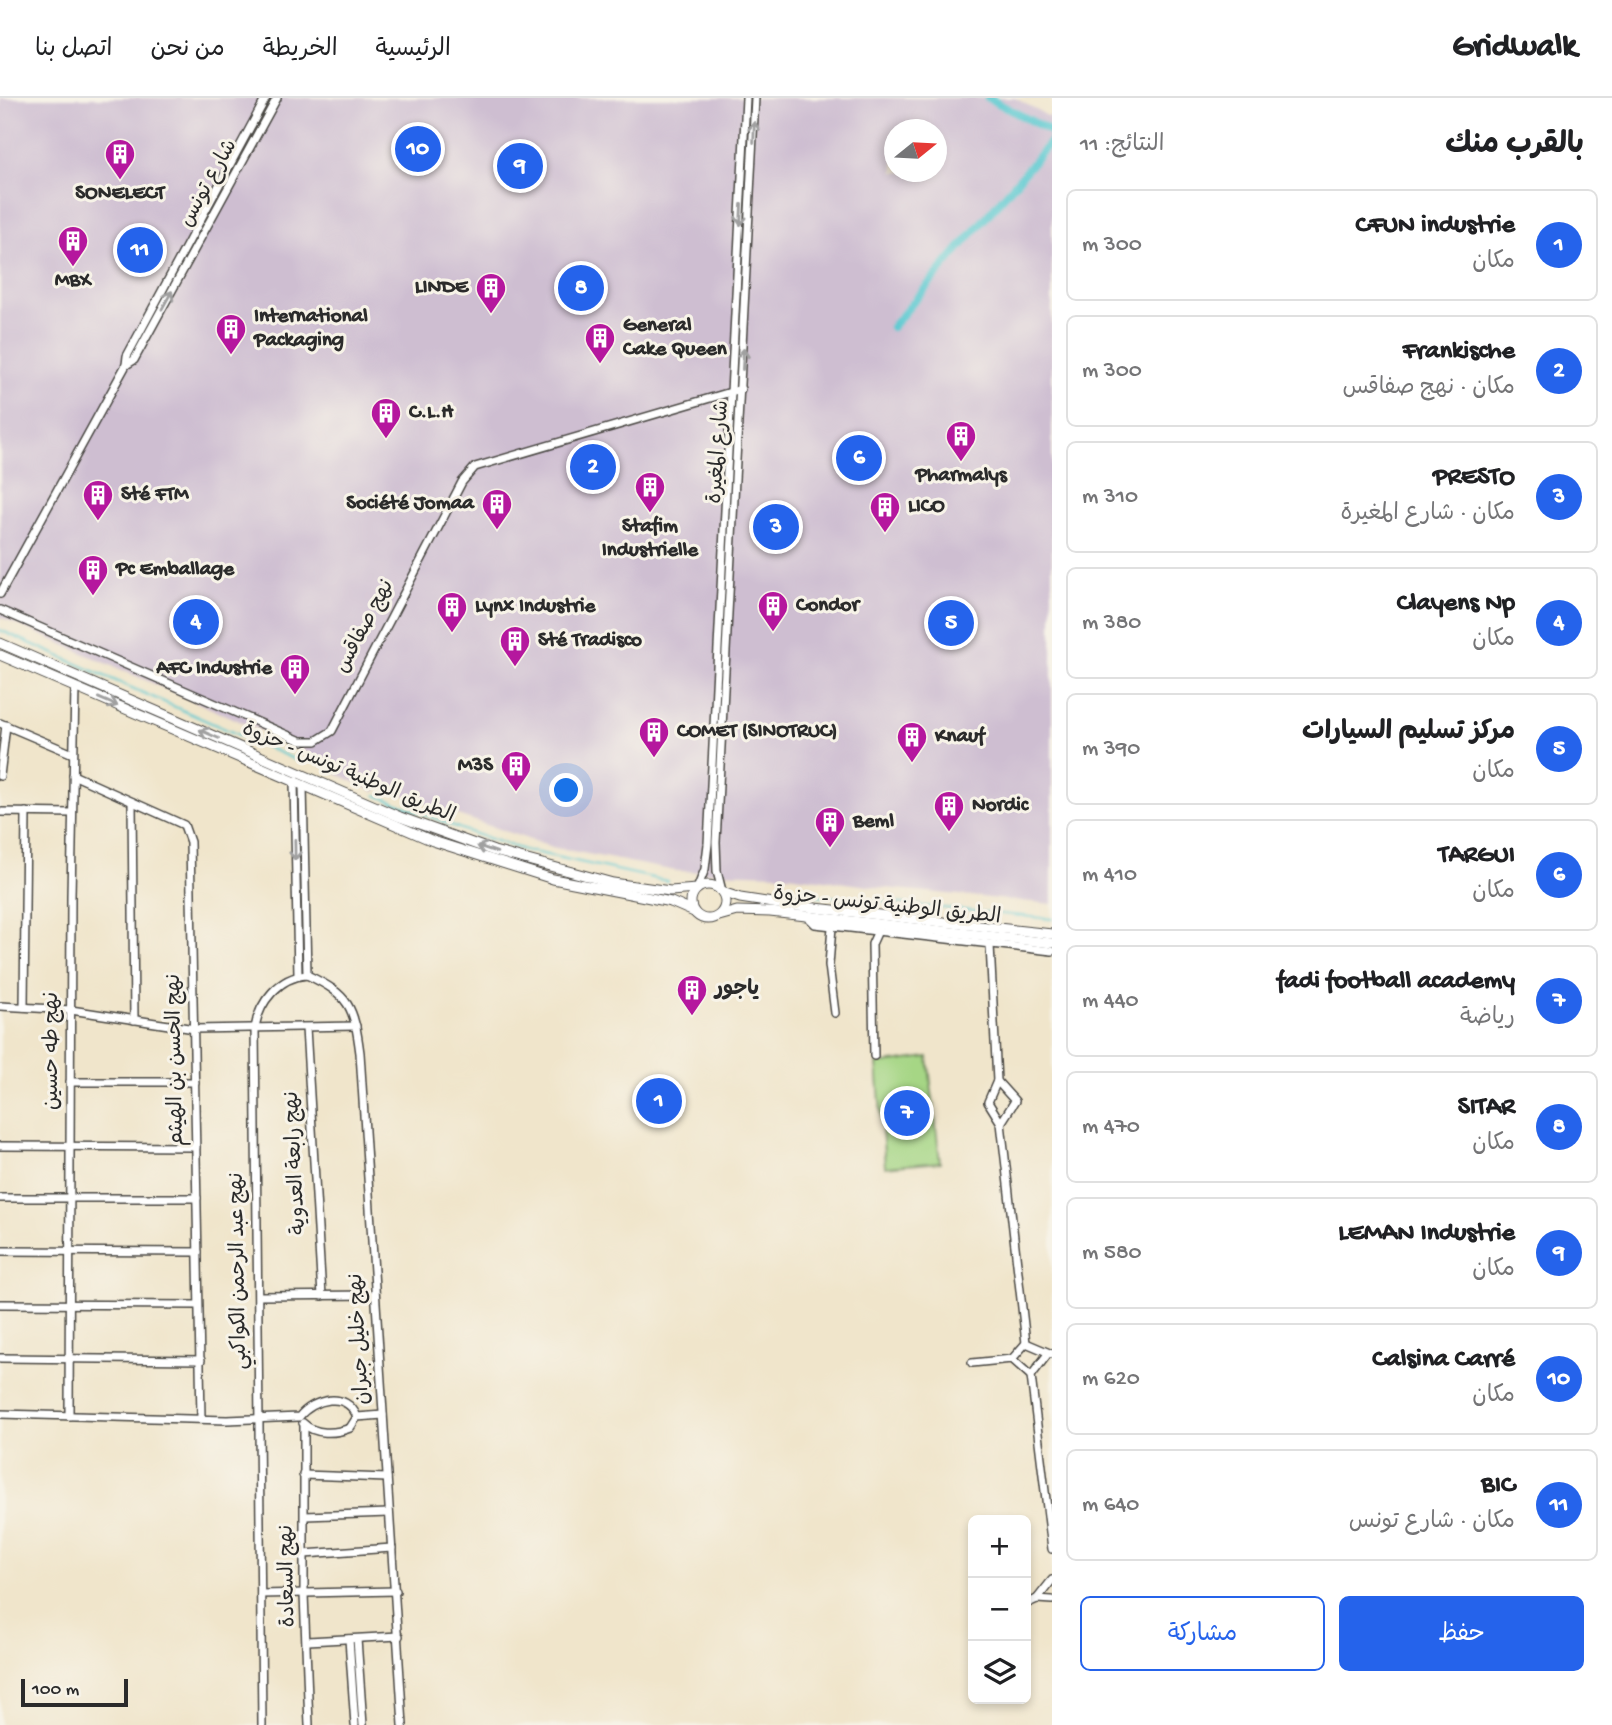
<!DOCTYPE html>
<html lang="ar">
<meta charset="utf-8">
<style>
:root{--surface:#fff;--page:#f2f2f2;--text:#202124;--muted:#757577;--line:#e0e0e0;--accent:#2563eb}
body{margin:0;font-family:"Gochi Hand","Playpen Sans Arabic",sans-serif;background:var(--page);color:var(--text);direction:rtl}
.controls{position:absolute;right:21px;bottom:21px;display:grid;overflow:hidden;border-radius:10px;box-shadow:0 4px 10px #0003}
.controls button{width:63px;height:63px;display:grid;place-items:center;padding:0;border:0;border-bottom:2px solid var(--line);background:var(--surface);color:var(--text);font:35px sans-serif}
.compass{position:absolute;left:884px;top:21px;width:63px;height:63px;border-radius:50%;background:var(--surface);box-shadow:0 4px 10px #0003;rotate:72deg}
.scale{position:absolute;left:21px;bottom:18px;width:107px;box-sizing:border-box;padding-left:7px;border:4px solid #2b2b2b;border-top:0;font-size:19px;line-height:24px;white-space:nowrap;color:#2b2b2b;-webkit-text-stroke:5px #f7f3e8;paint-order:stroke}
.you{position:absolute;left:567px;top:693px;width:24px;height:24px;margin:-18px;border:5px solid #fff;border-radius:50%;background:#1a73e8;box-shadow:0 0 0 10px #1a73e833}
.badge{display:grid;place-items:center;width:46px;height:46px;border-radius:50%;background:var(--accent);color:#fff;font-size:23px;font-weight:700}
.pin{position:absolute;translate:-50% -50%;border:4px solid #fff;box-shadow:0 2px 7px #0006}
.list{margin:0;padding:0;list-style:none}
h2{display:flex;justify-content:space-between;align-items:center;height:91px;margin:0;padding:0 28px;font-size:30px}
h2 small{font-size:23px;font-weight:400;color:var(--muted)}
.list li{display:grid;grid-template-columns:46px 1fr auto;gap:21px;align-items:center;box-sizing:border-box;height:112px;margin:0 14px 14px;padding:0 14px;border:2px solid var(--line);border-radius:10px}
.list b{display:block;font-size:26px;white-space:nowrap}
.list p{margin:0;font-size:23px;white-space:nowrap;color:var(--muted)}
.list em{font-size:23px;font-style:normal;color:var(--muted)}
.actions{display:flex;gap:14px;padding:21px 28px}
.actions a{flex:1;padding:16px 0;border:2px solid var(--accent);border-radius:10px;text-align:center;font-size:24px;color:var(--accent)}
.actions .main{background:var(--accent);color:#fff}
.icon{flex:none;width:38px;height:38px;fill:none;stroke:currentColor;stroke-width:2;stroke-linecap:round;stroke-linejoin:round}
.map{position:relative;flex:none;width:1052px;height:1627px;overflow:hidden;direction:ltr}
header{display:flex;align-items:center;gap:42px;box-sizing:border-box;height:98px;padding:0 35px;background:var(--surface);border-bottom:2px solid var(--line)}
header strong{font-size:33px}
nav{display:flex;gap:38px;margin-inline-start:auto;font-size:24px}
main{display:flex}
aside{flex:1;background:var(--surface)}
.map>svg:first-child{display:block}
.industrial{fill:#cebed1;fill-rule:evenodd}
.green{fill:#a6d685;stroke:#688058;stroke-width:2}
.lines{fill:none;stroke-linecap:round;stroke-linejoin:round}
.stream{stroke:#5cc9d1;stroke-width:2}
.canal{stroke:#5cc9d1;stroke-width:8}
.minor-casing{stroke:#494743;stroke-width:10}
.major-casing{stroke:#494743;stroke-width:11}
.minor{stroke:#fff;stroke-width:7}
.major{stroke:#fff;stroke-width:9}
.oneway{stroke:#a0a0a0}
.labels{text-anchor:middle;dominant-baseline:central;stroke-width:6;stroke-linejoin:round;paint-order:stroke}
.street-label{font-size:21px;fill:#2b2b2b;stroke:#f7f3e8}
.poi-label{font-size:21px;font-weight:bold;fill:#2b2b2b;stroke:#f7f3e8;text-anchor:start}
</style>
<header>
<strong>Gridwalk</strong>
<nav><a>الرئيسية</a><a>الخريطة</a><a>من نحن</a><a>اتصل بنا</a></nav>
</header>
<main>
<aside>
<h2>بالقرب منك<small>النتائج: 11</small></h2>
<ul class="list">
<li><span class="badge">1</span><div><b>CFUN industrie</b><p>مكان</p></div><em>300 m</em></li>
<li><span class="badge">2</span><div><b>Frankische</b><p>مكان · نهج صفاقس</p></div><em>300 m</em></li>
<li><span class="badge">3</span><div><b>PRESTO</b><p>مكان · شارع المغيرة</p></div><em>310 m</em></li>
<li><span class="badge">4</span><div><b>Clayens Np</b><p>مكان</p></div><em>380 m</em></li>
<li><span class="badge">5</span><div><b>مركز تسليم السيارات</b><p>مكان</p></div><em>390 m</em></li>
<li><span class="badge">6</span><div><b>TARGUI</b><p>مكان</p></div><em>410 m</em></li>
<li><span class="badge">7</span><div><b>fadi football academy</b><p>رياضة</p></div><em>440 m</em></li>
<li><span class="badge">8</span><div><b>SITAR</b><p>مكان</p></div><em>470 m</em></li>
<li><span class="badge">9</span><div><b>LEMAN Industrie</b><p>مكان</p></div><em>580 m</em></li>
<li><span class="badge">10</span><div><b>Calsina Carré</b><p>مكان</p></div><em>620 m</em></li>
<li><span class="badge">11</span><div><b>BIC</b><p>مكان · شارع تونس</p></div><em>640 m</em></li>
</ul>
<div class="actions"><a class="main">حفظ</a><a>مشاركة</a></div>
</aside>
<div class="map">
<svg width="1052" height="1627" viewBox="0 0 1052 1627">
<rect width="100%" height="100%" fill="#f7f3e8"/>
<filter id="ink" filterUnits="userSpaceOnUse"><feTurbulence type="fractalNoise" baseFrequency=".0143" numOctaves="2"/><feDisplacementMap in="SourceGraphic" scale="14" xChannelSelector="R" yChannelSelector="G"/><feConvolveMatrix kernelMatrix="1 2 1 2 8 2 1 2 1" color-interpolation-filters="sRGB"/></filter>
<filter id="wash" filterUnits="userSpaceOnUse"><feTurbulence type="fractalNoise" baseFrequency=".00686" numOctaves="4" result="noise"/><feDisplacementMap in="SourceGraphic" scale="28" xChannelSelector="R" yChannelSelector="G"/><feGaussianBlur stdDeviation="1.57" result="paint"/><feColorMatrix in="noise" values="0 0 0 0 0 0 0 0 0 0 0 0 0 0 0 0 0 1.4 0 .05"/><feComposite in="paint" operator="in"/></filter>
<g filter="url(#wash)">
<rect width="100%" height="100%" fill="#f0e5cb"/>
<path class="industrial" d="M0,0H1015L1049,19L1052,16V806L876,789L780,776L676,773L551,749L417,703L380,685L375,694L323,669L299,649L0,519ZM894,32H936V74H894Z"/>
<polygon class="green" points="928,959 940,1064 885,1069 877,966"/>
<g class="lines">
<g class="stream">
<polyline points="0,532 298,663"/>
<polyline points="376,697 466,733 524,752 667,783"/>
<polyline points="736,789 1052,821"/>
</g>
<g class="canal">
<polyline points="988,0 1052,34"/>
<polyline points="892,229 1052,42"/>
</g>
</g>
</g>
<g filter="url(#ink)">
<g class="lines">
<g class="minor-casing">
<g id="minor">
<polyline points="126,267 134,262 277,0"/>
<polyline points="0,496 126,267 127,258 266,0"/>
<polyline points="0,512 301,643 316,643 332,633 462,384 475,369 741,291"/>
<polyline points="0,625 73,656"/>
<polyline points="73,677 184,727 190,744 201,1320"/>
<polyline points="0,678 6,627"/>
<polyline points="294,684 298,877"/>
<polyline points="303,688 307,877"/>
<polyline points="132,704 134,922"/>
<polyline points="0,714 72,715"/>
<polyline points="697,791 705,771 708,746 746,0"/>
<polyline points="722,793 717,773 716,744 755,0"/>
<polyline points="807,818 815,826 1052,853"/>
<polyline points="832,829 829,867 835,915"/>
<polyline points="990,847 997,983 988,1004 1001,1025 1026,1245"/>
<path d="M307,877C350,897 354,909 360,955L403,1627"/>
<polyline points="0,908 71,912 195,931 356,928"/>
<polyline points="24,909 26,714"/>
<polyline points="306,930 322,1198"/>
<polyline points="874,958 872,846 877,835"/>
<polyline points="997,983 1015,1003 1001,1025"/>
<polyline points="70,984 195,984"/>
<polyline points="0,1048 196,1049"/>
<polyline points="0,1100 197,1100"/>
<polyline points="0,1153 198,1154"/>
<polyline points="259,1198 375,1197"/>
<polyline points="0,1206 198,1207"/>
<polyline points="1026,1245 1052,1256"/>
<polyline points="0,1260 201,1262"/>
<polyline points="1012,1261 1031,1278 1052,1451"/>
<polyline points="972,1265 1012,1261 1026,1245"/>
<polyline points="1031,1278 1047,1257"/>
<path d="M0,1316L227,1322L299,1319C313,1301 347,1292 357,1319"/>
<polyline points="69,1318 71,798 75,589"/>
<polyline points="357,1319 383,1317"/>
<path d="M303,1325C315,1337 335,1336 350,1330L357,1319"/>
<polyline points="304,1328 304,1496 309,1627"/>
<polyline points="303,1377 387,1380"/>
<polyline points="305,1418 389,1415"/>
<polyline points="304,1456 392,1450"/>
<polyline points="261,1496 396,1493"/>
<polyline points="1037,1501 1052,1502"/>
<polyline points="1026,1506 1037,1501 1052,1482"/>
<polyline points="349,1541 355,1627"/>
<polyline points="357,1541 363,1627"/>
<polyline points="308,1543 399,1538"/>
<path d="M262,1627L255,930C259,904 279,879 307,877"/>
</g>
</g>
<g class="major-casing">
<g id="major">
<polyline points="0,545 400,719 494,753 613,785 670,793 697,791"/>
<polyline points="0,557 433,743 553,781 671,804 694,814"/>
<circle cx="708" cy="804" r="17"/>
<polyline points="722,794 740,800 779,806 1052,836"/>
<polyline points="719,818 737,813 770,814 1052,845"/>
</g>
</g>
<use href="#minor" class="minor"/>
<use href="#major" class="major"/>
</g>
<defs><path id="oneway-shaft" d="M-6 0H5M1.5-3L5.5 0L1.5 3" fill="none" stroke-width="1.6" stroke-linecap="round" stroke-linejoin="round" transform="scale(1.75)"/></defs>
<g class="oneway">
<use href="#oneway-shaft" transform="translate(754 34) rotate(-88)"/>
<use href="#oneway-shaft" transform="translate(741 117) rotate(93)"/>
<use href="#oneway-shaft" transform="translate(167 202) rotate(-61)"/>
<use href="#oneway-shaft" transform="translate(743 261) rotate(-87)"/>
<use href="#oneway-shaft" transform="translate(108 604) rotate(23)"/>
<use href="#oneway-shaft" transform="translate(209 636) rotate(-156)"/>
<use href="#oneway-shaft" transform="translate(487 751) rotate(-161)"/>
<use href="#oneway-shaft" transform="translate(295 752) rotate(89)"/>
</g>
</g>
<defs>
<g id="building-pin" transform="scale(1.575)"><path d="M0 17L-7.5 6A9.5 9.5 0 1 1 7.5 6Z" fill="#b5179e" stroke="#f7f3e8"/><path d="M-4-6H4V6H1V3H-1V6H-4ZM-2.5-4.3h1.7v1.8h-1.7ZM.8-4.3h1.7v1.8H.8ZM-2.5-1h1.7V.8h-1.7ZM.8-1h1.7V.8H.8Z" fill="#fff"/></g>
</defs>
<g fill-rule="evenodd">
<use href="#building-pin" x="120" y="56"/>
<use href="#building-pin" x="73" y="143"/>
<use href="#building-pin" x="491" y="190"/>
<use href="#building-pin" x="231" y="231"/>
<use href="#building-pin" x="600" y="240"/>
<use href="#building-pin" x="386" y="315"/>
<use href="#building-pin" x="961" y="338"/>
<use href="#building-pin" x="650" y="389"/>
<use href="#building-pin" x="98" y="397"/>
<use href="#building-pin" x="497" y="406"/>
<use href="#building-pin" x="885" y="409"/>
<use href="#building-pin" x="93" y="472"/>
<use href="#building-pin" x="773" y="508"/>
<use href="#building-pin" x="452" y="509"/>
<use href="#building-pin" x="515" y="543"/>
<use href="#building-pin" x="295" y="571"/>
<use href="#building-pin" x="654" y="634"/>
<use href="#building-pin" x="912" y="639"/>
<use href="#building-pin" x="516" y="668"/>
<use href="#building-pin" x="949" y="708"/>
<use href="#building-pin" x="830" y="724"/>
<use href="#building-pin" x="692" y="892"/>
</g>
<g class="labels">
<g class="street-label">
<text transform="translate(210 86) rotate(-61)">شارع تونس</text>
<text transform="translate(720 354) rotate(-86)">شارع المغيرة</text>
<text transform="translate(366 529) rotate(-62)">نهج صفاقس</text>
<text transform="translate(348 676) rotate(23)">الطريق الوطنية تونس - حزوة</text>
<text transform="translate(887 809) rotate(6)">الطريق الوطنية تونس - حزوة</text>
<text transform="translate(53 953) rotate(-90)">نهج طه حسين</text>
<text transform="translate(177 962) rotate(-91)">نهج الحسن بن الهيثم</text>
<text transform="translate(297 1065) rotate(-93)">نهج رابعة العدوية</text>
<text transform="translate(240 1173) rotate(-91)">نهج عبد الرحمن الكواكبي</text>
<text transform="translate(361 1241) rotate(-93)">نهج خليل جبران</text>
<text transform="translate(289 1478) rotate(-91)">نهج السعادة</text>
</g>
<g class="poi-label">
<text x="120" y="96" text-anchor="middle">SONELECT</text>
<text x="73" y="183" text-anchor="middle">MBX</text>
<text x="468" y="190" text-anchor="end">LINDE</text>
<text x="254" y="219">International<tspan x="254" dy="24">Packaging</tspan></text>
<text x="623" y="228">General<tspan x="623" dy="24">Cake Queen</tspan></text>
<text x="409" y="315">C.L.H</text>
<text x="961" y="378" text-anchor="middle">Pharmalys</text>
<text x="121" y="397">Sté FTM</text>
<text x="474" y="406" text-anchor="end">Société Jomaa</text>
<text x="908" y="409">LICO</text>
<text x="650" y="429" text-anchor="middle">Stafim<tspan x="650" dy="24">Industrielle</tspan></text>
<text x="116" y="472">Pc Emballage</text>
<text x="796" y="508">Condor</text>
<text x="475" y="509">Lynx Industrie</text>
<text x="538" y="543">Sté Tradisco</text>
<text x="272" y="571" text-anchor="end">AFC Industrie</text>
<text x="677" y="634">COMET (SINOTRUC)</text>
<text x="935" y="639">Knauf</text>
<text x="493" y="668" text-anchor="end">M3S</text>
<text x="972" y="708">Nordic</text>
<text x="853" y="724">Beml</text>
<text x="715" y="892">ياجور</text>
</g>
</g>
</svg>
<div class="controls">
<button>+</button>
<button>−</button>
<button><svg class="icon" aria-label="layers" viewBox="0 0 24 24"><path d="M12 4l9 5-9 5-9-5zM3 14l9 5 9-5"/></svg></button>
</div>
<svg class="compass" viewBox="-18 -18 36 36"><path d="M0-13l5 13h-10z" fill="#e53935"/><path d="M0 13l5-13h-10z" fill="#757577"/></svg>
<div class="scale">100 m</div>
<div class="you"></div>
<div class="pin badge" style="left:659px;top:1003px">1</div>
<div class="pin badge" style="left:593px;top:369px">2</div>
<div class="pin badge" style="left:776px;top:429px">3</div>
<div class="pin badge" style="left:196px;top:524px">4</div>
<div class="pin badge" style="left:951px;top:525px">5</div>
<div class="pin badge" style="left:859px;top:360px">6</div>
<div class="pin badge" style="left:907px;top:1015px">7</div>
<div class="pin badge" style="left:581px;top:190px">8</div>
<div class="pin badge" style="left:520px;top:68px">9</div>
<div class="pin badge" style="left:418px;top:51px">10</div>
<div class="pin badge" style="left:140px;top:152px">11</div>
</div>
</main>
